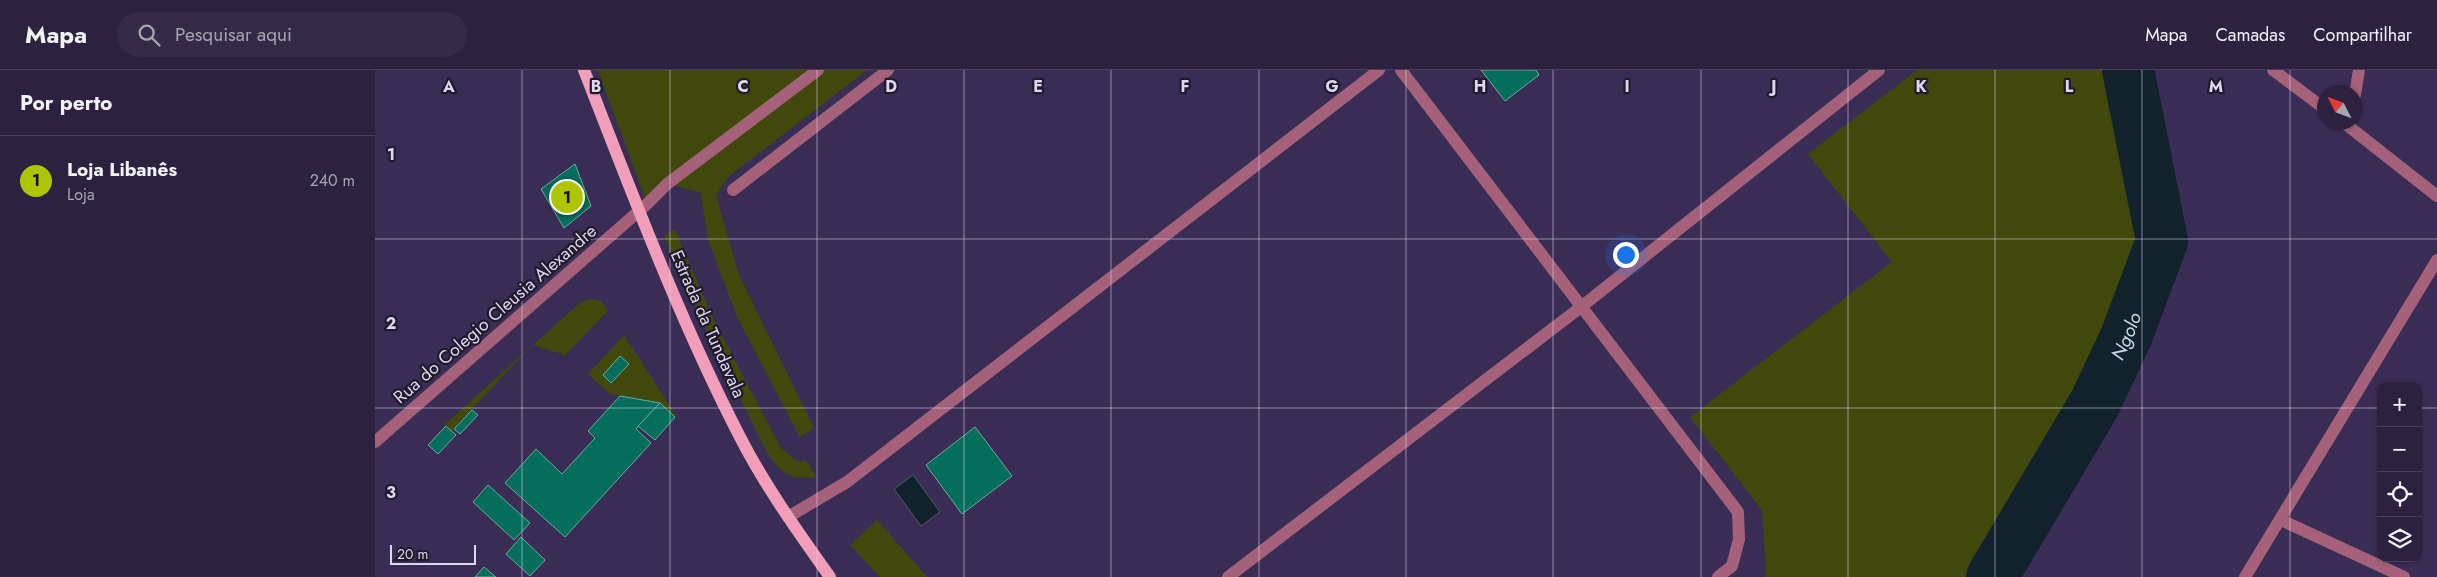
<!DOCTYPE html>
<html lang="pt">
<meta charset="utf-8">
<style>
:root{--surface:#2c2240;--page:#342a47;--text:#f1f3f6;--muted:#a6a4b1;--line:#483f59;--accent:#afc504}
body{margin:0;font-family:Jost,sans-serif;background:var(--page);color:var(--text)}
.controls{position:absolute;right:15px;bottom:15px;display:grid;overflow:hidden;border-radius:10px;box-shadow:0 1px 4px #0004}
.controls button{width:45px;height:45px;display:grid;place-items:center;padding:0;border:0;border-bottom:1px solid var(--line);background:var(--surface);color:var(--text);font:25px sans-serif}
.compass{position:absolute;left:1942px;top:15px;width:45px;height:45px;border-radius:50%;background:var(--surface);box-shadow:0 1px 4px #0004;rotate:312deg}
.scale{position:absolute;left:15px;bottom:12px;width:86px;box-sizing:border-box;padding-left:5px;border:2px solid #ddd7f0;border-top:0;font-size:14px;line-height:18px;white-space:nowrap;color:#ddd7f0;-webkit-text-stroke:4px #1f1a2c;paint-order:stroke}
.you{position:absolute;left:1250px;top:184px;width:18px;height:18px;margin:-12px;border:4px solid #fff;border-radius:50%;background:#1a73e8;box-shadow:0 0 0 8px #1a73e833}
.badge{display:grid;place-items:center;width:32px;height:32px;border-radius:50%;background:var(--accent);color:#111;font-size:16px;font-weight:700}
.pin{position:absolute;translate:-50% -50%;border:2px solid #fff;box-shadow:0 1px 5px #0006}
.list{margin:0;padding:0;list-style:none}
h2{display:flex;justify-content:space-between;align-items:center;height:65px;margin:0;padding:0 20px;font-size:21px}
h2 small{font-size:16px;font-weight:400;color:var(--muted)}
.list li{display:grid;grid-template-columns:32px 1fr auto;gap:15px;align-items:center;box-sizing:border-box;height:90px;padding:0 20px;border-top:1px solid var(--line)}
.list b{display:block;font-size:19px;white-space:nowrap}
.list p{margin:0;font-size:16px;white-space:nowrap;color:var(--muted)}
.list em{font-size:16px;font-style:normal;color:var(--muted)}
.icon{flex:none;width:28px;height:28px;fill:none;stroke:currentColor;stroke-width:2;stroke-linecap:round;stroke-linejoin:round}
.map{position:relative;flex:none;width:2062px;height:507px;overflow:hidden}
header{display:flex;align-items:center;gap:30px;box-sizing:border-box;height:70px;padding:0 25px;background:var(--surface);border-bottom:1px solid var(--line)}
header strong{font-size:24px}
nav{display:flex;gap:28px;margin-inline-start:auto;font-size:18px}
.search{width:350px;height:45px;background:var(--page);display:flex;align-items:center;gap:12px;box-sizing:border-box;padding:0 18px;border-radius:28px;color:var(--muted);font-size:19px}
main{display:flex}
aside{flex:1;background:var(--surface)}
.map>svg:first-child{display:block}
.green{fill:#40480c}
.water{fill:#12222c;stroke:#4f5867}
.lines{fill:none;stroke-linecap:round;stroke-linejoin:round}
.river{stroke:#12222c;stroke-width:52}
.building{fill:#046d5c;stroke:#6bab9c}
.minor{stroke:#a46179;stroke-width:12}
.major{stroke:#f19eba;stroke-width:12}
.grid{fill:none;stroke:#ddd7f0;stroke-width:1;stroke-opacity:0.55}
.labels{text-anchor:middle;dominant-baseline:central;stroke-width:4.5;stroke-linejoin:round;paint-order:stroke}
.street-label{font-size:18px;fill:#ddd7f0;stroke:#1f1a2c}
.water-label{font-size:19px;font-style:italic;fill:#c2daeb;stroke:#1f1a2c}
.grid-label{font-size:16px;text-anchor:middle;font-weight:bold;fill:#ddd7f0;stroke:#1f1a2c;stroke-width:4.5;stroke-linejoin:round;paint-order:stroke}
</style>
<header>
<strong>Mapa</strong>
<div class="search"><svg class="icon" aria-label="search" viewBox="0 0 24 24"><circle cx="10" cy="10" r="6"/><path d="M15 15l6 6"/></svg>Pesquisar aqui</div>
<nav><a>Mapa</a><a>Camadas</a><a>Compartilhar</a></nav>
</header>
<main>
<aside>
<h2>Por perto<small></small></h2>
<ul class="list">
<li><span class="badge">1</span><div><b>Loja Libanês</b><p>Loja</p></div><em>240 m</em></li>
</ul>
</aside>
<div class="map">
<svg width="2062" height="507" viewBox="0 0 2062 507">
<rect width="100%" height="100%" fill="#3a2d55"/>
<g class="green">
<polygon points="223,0 492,0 353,107 341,125 364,205 439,358 425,367 363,249 333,170 325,122 292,114 272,134"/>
<polygon points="1542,0 1777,0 1799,135 1799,190 1769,267 1648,507 1391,507 1387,440 1315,347 1517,192 1433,84"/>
<path d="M300,159L339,251L406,378L423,392L431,390L442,407C432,408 421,409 412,404C393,393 383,363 373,344C343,286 315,226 289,166Z"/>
<polygon points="215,229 226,231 233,241 190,285 158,275 76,361 69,355 205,233"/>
<polygon points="249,265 302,347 285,333 235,324 213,304"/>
<polygon points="502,450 552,507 505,507 475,475"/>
</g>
<polygon class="water" points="538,405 565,442 546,456 519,419"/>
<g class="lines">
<path class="river" id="s1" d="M1617,507L1720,333L1751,267L1787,171L1753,0"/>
</g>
<g class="building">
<polygon points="1106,0 1161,0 1164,5 1130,31"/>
<polygon points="200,94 216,136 189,158 166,119"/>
<polygon points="245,286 254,294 236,313 228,305"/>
<polygon points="245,326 285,333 261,359 276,373 190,467 130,413 161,379 187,404 220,368 213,361"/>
<polygon points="285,333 300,347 280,370 263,356"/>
<polygon points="97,340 103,345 85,364 79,359"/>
<polygon points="71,356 81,365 63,384 53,375"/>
<polygon points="600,357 637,406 587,444 551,395"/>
<polygon points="113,415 155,453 139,470 98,432"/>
<polygon points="146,467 170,490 155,506 131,484"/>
<polygon points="109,497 121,507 100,507"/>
</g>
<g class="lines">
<g class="minor">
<polyline points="1026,0 1363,442 1364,469 1357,496 1343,507"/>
<polyline points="1898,0 1950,39"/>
<polyline points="1980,25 1984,0"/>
<polyline points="1968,52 2062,126"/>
<polyline points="358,120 513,0"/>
<polyline points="0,372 272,134 292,114 443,0"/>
<polyline points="413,447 472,412 1004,0"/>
<polyline points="1906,450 2029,507"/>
<polyline points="853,507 1206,237 1504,0"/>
<polyline points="1870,507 2062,190"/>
</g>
<path class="major" d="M209,0C257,123 304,249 365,367C390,416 423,462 455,507"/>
</g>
<path class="grid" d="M147,0V507M295,0V507M442,0V507M589,0V507M736,0V507M884,0V507M1031,0V507M1178,0V507M1326,0V507M1473,0V507M1620,0V507M1767,0V507M1915,0V507M0,169H2062M0,338H2006M2043,338H2062"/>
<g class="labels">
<g class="street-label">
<text transform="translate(120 244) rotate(-41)">Rua do Colegio Cleusia Alexandre</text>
<text transform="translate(333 254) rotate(66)">Estrada da Tundavala</text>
</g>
<g class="water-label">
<text stroke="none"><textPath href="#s1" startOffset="276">Ngolo</textPath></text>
</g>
</g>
<g class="grid-label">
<text x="74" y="22">A</text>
<text x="221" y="22">B</text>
<text x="368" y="22">C</text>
<text x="516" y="22">D</text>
<text x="663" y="22">E</text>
<text x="810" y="22">F</text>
<text x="957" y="22">G</text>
<text x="1105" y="22">H</text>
<text x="1252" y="22">I</text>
<text x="1399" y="22">J</text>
<text x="1546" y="22">K</text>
<text x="1694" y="22">L</text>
<text x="1841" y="22">M</text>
<text x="16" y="90">1</text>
<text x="16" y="259">2</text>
<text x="16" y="428">3</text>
</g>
</svg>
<div class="controls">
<button>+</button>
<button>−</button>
<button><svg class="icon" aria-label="locate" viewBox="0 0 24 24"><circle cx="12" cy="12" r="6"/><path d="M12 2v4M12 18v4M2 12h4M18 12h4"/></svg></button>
<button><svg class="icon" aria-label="layers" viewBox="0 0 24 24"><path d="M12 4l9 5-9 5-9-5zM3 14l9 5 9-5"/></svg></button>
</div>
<svg class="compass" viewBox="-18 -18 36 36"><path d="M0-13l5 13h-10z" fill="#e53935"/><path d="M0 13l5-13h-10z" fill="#a6a4b1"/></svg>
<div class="scale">20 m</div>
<div class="you"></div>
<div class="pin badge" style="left:192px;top:127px">1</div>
</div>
</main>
